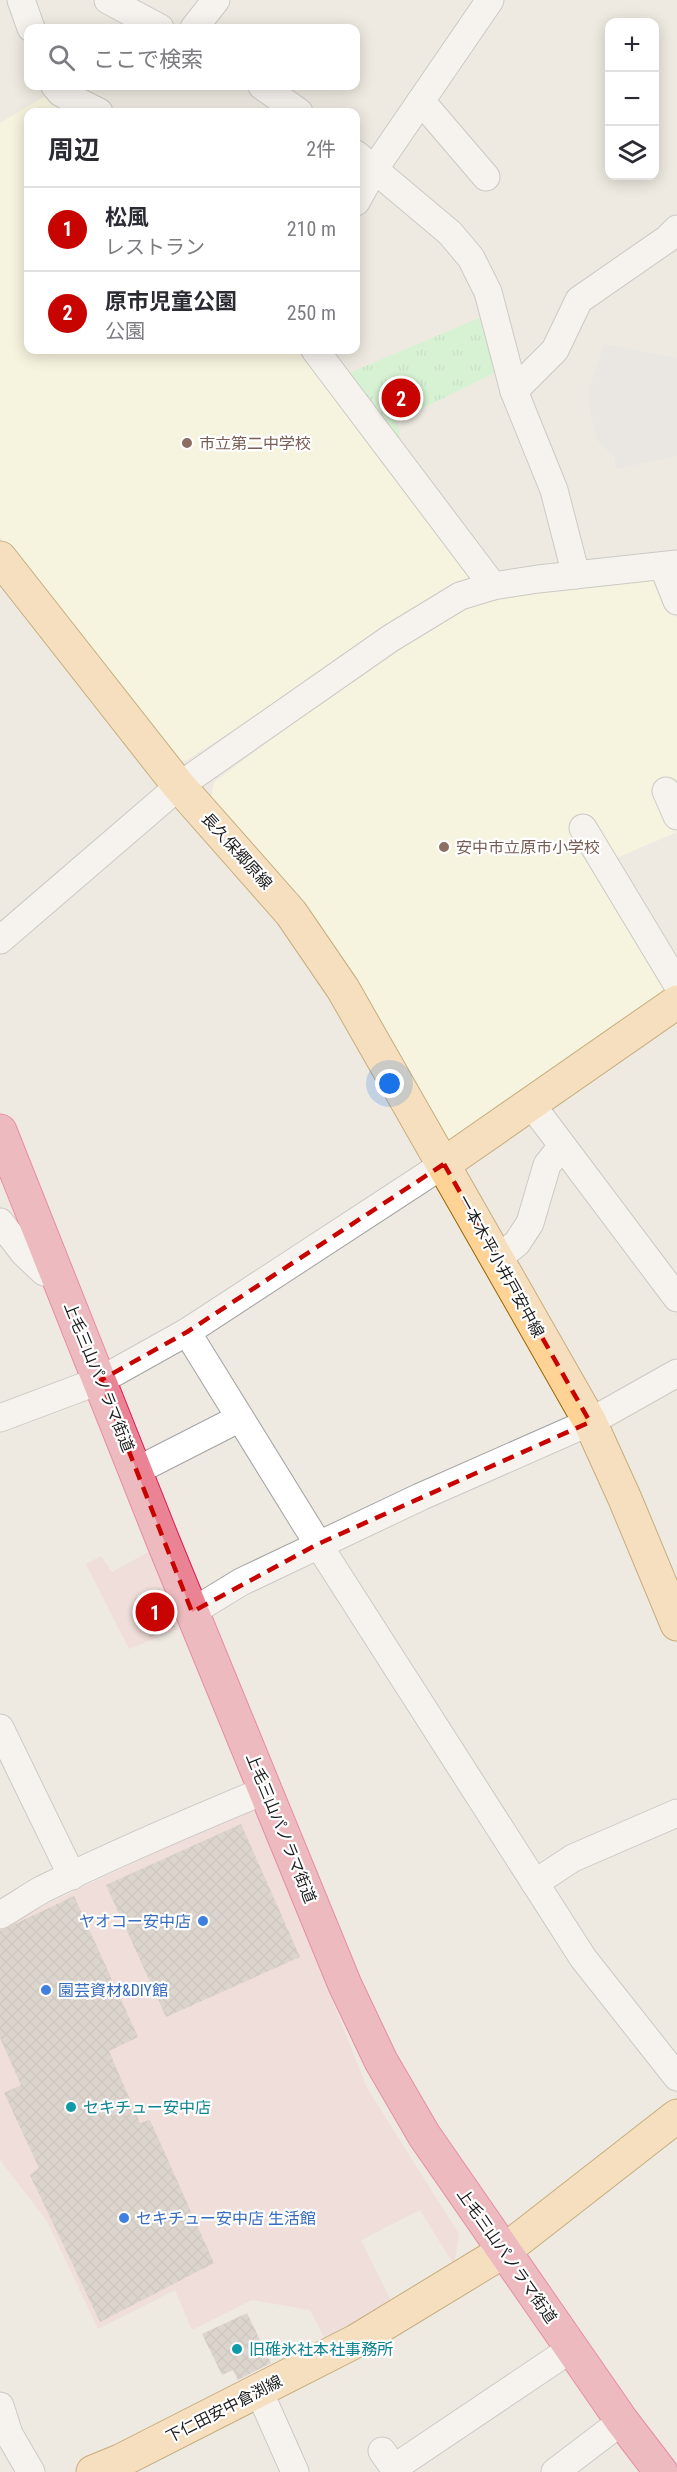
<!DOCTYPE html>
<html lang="ja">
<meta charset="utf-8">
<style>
:root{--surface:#fff;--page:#f2f2f3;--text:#2b2b33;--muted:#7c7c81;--line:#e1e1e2;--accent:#c80400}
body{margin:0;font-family:"Roboto Condensed","Noto Sans JP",sans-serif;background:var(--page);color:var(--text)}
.controls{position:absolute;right:18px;top:18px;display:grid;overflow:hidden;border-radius:12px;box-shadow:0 3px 15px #0003}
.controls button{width:54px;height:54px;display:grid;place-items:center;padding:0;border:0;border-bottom:2px solid var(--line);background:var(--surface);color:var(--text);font:30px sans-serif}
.you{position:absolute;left:390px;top:1084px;width:21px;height:21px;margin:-15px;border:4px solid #fff;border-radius:50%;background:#1a73e8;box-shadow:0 0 0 9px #1a73e833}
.badge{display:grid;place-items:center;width:39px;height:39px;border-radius:50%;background:var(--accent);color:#fff;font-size:20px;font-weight:700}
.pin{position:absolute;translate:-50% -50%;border:3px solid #fff;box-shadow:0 2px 6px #0006}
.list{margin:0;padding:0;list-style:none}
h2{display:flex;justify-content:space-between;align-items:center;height:78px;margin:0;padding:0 24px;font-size:26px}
h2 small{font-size:20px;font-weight:400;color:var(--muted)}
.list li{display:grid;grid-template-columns:39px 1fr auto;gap:18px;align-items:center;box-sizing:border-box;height:84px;padding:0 24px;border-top:2px solid var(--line)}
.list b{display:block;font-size:22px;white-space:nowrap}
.list p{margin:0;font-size:20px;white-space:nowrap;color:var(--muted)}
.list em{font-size:20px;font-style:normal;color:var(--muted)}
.icon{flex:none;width:33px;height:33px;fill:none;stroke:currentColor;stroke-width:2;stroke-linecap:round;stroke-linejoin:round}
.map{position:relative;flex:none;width:677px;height:2472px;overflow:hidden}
.search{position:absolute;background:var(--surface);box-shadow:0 3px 15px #0003;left:24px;top:24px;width:336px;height:66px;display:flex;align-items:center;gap:15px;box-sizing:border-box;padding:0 21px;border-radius:12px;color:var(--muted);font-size:22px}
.panel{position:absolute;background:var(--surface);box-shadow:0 3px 15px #0003;left:24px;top:108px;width:336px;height:246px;border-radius:12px}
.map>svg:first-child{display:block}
.commercial{fill:#f0d0ce}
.education{fill:#feffd9}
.park{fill:url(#park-tufts)}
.parking{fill:#e4e4e4}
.building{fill:url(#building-cross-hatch)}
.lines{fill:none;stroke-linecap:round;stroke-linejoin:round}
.minor-casing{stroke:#a3a3a3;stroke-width:29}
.major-casing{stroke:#946600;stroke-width:35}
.highway-casing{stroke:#df1b5a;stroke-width:35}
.minor{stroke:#fff;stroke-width:27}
.major{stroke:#ffd395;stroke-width:33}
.highway{stroke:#ea8394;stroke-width:33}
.marked{fill:none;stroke:#c80400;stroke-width:4.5;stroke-dasharray:12 8;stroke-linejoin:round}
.education-dot{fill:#8d6e63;stroke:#fff;stroke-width:2}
.shop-dot{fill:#3f7fe0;stroke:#fff;stroke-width:2}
.culture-dot{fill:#0f9aa8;stroke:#fff;stroke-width:2}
.labels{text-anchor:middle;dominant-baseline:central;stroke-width:4.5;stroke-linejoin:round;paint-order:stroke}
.education-label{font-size:16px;fill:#785e54;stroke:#fff;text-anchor:start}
.street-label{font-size:16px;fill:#1c1c1c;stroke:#fff}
.shop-label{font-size:16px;fill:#366cbe;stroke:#fff;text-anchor:start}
.culture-label{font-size:16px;fill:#0d838f;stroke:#fff;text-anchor:start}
</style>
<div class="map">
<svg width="677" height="2472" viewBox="0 0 677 2472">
<defs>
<pattern id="park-tufts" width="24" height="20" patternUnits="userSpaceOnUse" patternTransform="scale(1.5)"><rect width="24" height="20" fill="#bafcc1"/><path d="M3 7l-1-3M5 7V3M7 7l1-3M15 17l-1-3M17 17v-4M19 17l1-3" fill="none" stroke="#9fd7a5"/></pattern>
<pattern id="building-cross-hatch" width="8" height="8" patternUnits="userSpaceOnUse" patternTransform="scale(1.5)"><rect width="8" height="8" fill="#c6bcb4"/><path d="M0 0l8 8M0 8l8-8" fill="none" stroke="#aaa19a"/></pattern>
</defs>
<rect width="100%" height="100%" fill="#eeeae1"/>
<g class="commercial">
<polygon points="152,1550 183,1627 129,1649 86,1564 101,1556 112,1572"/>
<polygon points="255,1806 367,2088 459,2234 454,2265 420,2210 361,2240 391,2301 325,2339 310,2310 252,2300 192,2330 175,2290 98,2329 47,2221 0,2160 0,1926"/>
</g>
<g class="education">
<polygon points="52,92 76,112 28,112 28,350 301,350 473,572 466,582 185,761 170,759 0,537 0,123"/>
<polygon points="660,577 677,619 677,786 661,794 677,832 598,866 669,981 666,998 445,1149 210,804 214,782 397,646 463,603 490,596"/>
</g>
<polygon class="park" points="486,315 500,370 397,421 405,459 342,376"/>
<polygon class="parking" points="604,344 677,358 677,456 616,469 614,457 597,440 590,412 590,386"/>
<g class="building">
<polygon points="159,1588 175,1627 150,1637 135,1598"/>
<polygon points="241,1824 300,1957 166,2017 106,1885"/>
<polygon points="74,1896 138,2037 109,2051 140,2123 150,2120 214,2263 100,2322 30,2175 39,2168 4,2093 21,2085 0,2038 0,1931"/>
<polygon points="247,2313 271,2363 238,2380 233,2370 222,2375 202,2334"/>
</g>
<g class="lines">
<g class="minor-casing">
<g id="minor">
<polyline points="21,0 31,28"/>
<polyline points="108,0 160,28"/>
<polyline points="194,28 216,0"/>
<polyline points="55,86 61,93 99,112"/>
<polyline points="262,86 299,112"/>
<polyline points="421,101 486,177"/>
<polyline points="356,154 450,233 471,258 488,292 514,391 554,490 576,575"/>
<polyline points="356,202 375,168 490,0"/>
<polyline points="315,350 493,586"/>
<polyline points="514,391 555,350 579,300 667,239 677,229"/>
<polyline points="663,566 677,601"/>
<polyline points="666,791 677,816"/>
<polyline points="583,828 677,984"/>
<polyline points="0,940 179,786 391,638 460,596 493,586 538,579 677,564"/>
<polyline points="531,1104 677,1298"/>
<polyline points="0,1222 24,1253 44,1272 55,1266"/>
<polyline points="497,1259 517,1243 530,1223 547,1165 562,1146"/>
<polyline points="187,1332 318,1544 583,1958 677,2077"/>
<polyline points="0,1418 101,1380 187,1332 444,1164"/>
<polyline points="136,1471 240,1418"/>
<polyline points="192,1612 241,1582 420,1497 590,1422 677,1373"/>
<polyline points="0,1728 72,1876"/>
<polyline points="535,1883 573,1858 677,1813"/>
<path d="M0,1915C15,1907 28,1897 43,1889C116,1853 191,1821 266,1790"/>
<polyline points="259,2391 295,2472"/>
<polyline points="0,2406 9,2434 31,2472"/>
<polyline points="382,2451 394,2468 571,2349"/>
<polyline points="555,2472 622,2421"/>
</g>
</g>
<g class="major-casing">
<g id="major">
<polyline points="0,558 179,786 291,913 343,989 590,1422 625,1499 677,1624"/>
<polyline points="444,1164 677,1002"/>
<polyline points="93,2472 120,2461 356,2341 504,2251 677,2116"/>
</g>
</g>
<g class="highway-casing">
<polyline id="highway" points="0,1131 163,1541 345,1985 381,2061 424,2135 622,2421 661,2472"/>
</g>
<use href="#minor" class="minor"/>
<use href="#major" class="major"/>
<use href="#highway" class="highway"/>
</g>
<path d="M0 0H677V2472H0ZM444,1164L590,1422L318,1544L192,1612L101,1380L187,1332Z" fill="#eeeae1" fill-opacity=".55" fill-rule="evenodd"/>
<path class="marked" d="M444,1164L590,1422L318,1544L192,1612L101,1380L187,1332Z"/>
<g class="education-dot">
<circle cx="187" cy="443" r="6"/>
<circle cx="444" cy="847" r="6"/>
</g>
<g class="shop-dot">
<circle cx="203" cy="1921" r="6"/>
<circle cx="46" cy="1990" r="6"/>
<circle cx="124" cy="2218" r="6"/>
</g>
<g class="culture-dot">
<circle cx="71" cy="2107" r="6"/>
<circle cx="237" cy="2349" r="6"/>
</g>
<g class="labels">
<g class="education-label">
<text x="199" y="443">市立第二中学校</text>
<text x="456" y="847">安中市立原市小学校</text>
</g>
<g class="street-label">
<text transform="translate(237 851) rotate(48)">長久保郷原線</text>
<text transform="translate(501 1266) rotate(61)">一本木平小井戸安中線</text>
<text transform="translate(99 1377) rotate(68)">上毛三山パノラマ街道</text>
<text transform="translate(281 1828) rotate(68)">上毛三山パノラマ街道</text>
<text transform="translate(507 2256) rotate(55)">上毛三山パノラマ街道</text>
<text transform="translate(224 2409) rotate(-27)">下仁田安中倉渕線</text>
</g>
<g class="shop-label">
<text x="191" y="1921" text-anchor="end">ヤオコー安中店</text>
<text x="58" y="1990">園芸資材&amp;DIY館</text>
<text x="136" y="2218">セキチュー安中店 生活館</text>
</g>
<g class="culture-label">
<text x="83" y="2107">セキチュー安中店</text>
<text x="249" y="2349">旧碓氷社本社事務所</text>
</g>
</g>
</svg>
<div class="controls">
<button>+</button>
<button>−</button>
<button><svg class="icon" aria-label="layers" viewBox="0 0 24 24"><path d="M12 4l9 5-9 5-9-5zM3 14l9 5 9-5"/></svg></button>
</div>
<div class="you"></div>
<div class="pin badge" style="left:155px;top:1612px">1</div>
<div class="pin badge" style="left:401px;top:398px">2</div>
<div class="search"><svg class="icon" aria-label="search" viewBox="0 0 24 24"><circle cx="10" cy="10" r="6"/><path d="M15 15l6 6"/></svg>ここで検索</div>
<section class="panel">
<h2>周辺<small>2件</small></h2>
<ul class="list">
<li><span class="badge">1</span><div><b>松風</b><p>レストラン</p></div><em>210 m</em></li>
<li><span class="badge">2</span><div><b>原市児童公園</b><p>公園</p></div><em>250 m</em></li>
</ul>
</section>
</div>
